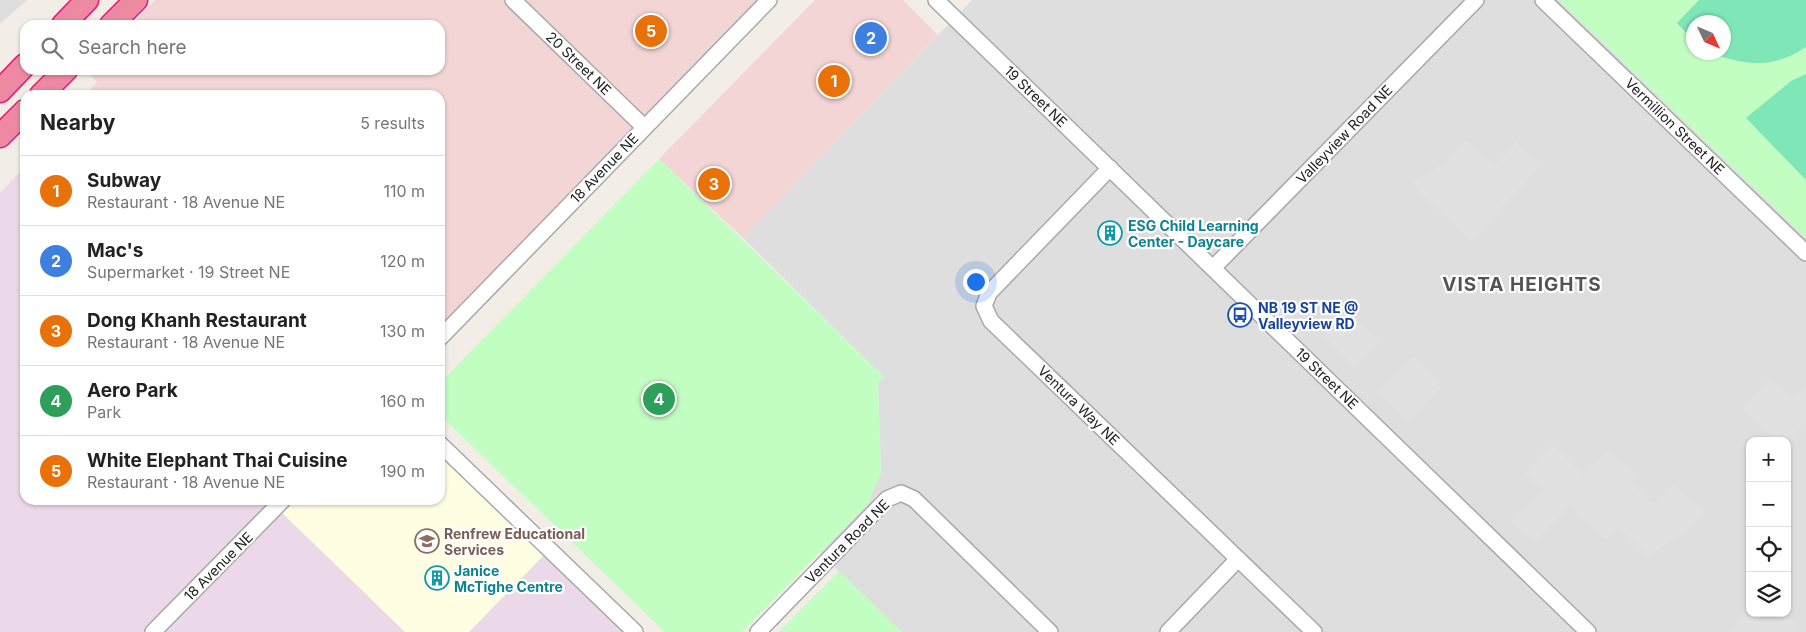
<!DOCTYPE html>
<meta charset="utf-8">
<style>
:root{--surface:#fff;--page:#f2f2f2;--text:#222;--muted:#767676;--line:#e0e0e0;--accent:#d1000f}
body{margin:0;font-family:Inter,sans-serif;background:var(--page);color:var(--text)}
.controls{position:absolute;right:15px;bottom:15px;display:grid;overflow:hidden;border-radius:10px;box-shadow:0 1px 4px #0004}
.controls button{width:45px;height:45px;display:grid;place-items:center;padding:0;border:0;border-bottom:1px solid var(--line);background:var(--surface);color:var(--text);font:25px sans-serif}
.compass{position:absolute;left:1686px;top:15px;width:45px;height:45px;border-radius:50%;background:var(--surface);box-shadow:0 1px 4px #0004;rotate:134deg}
.you{position:absolute;left:975px;top:281px;width:18px;height:18px;margin:-12px;border:4px solid #fff;border-radius:50%;background:#1a73e8;box-shadow:0 0 0 8px #1a73e833}
.badge{display:grid;place-items:center;width:32px;height:32px;border-radius:50%;background:var(--accent);color:#fff;font-size:16px;font-weight:700}
.pin{position:absolute;translate:-50% -50%;border:2px solid #fff;box-shadow:0 1px 5px #0006}
.list{margin:0;padding:0;list-style:none}
h2{display:flex;justify-content:space-between;align-items:center;height:65px;margin:0;padding:0 20px;font-size:21px}
h2 small{font-size:16px;font-weight:400;color:var(--muted)}
.list li{display:grid;grid-template-columns:32px 1fr auto;gap:15px;align-items:center;box-sizing:border-box;height:70px;padding:0 20px;border-top:1px solid var(--line)}
.list b{display:block;font-size:19px;white-space:nowrap}
.list p{margin:0;font-size:16px;white-space:nowrap;color:var(--muted)}
.list em{font-size:16px;font-style:normal;color:var(--muted)}
.icon{flex:none;width:28px;height:28px;fill:none;stroke:currentColor;stroke-width:2;stroke-linecap:round;stroke-linejoin:round}
.map{position:relative;flex:none;width:1806px;height:632px;overflow:hidden}
.search{position:absolute;background:var(--surface);box-shadow:0 1px 4px #0004;left:20px;top:20px;width:425px;height:55px;display:flex;align-items:center;gap:12px;box-sizing:border-box;padding:0 18px;border-radius:15px;color:var(--muted);font-size:19px}
.panel{position:absolute;background:var(--surface);box-shadow:0 1px 4px #0004;left:20px;top:90px;width:425px;height:415px;border-radius:15px}
.map>svg:first-child{display:block}
.residential{fill:#dfdede;fill-rule:evenodd}
.commercial{fill:#f3d5d6}
.industrial{fill:#ebd8e9}
.education{fill:#fffde2}
.park{fill:#c2fec2;fill-rule:evenodd}
.pitch{fill:#7fe6b7}
.parking{fill:#e1e1e1}
.lines{fill:none;stroke-linecap:round;stroke-linejoin:round}
.minor-casing{stroke:#a8a8a8;stroke-width:18}
.highway-casing{stroke:#e91b70;stroke-width:25}
.minor{stroke:#fff;stroke-width:15}
.highway{stroke:#ee89a3;stroke-width:22}
.labels{text-anchor:middle;dominant-baseline:central;stroke-width:4.5;stroke-linejoin:round;paint-order:stroke}
.street-label{font-size:14px;fill:#212121;stroke:#fff}
.culture-label{font-size:14px;font-weight:bold;fill:#0d838f;stroke:#fff;text-anchor:start}
.transit-label{font-size:14px;font-weight:bold;fill:#164399;stroke:#fff;text-anchor:start}
.education-label{font-size:14px;font-weight:bold;fill:#785e54;stroke:#fff;text-anchor:start}
.district-label{font-size:19px;font-weight:bold;letter-spacing:1px;fill:#545454;stroke:#fff}
</style>
<div class="map">
<svg width="1806" height="632" viewBox="0 0 1806 632">
<rect width="100%" height="100%" fill="#f2ede7"/>
<g class="residential">
<polygon points="0,0 27,0 0,24"/>
<path d="M972,0H1559L1806,238V632H902L820,553L868,503L881,472L878,382L884,377L743,238ZM1750,441H1787V613H1750Z"/>
</g>
<g class="commercial">
<polygon points="155,0 769,0 440,338 440,95 85,95 97,82 88,72 90,70 440,70 440,25 132,25"/>
<polygon points="815,0 903,0 938,35 743,238 659,159"/>
</g>
<polygon class="industrial" points="25,167 25,500 440,500 440,444 634,632 0,632 0,193"/>
<polygon class="education" points="440,444 550,549 469,632 405,632 276,507 283,500 440,500"/>
<g class="park">
<path d="M1559,0H1806V238ZM1694,22H1724V52H1694Z"/>
<polygon points="659,159 884,377 878,382 881,472 868,503 742,632 665,632 440,415 440,383"/>
<polygon points="839,571 902,632 779,632"/>
</g>
<g class="pitch">
<path d="M1699,0H1806V47C1774,68 1751,66 1715,55L1712,53L1724,52V22H1694L1693,40L1677,23Z"/>
<polygon points="1806,74 1806,180 1746,118 1791,81"/>
</g>
<g class="parking">
<polygon points="1467,140 1493,166 1516,142 1540,165 1472,241 1418,190 1413,182 1446,162"/>
<polygon points="1346,312 1351,317 1353,315 1380,341 1355,366 1324,335"/>
<polygon points="1413,356 1436,378 1441,389 1409,423 1377,392"/>
<polygon points="1771,378 1793,399 1806,386 1806,423 1787,442 1777,441 1743,408"/>
<polygon points="1552,445 1583,475 1608,449 1637,477 1632,483 1654,504 1674,484 1704,512 1675,543 1670,539 1651,559 1617,527 1605,540 1570,506 1534,543 1512,522 1542,490 1525,473"/>
<polygon points="1750,607 1750,613 1784,613 1798,627 1793,632 1732,632 1729,629"/>
</g>
<g class="lines">
<g class="minor-casing">
<g id="minor">
<polyline points="513,0 644,127"/>
<polyline points="936,0 1588,632"/>
<polyline points="1543,0 1806,253"/>
<polyline points="1110,168 989,293 984,306 991,321 1314,632"/>
<polyline points="1213,268 1476,0"/>
<polyline points="440,338 769,0"/>
<polyline points="440,444 635,632"/>
<polyline points="153,632 283,500"/>
<polyline points="758,632 887,499 901,493 914,499 1050,632"/>
<polyline points="1168,632 1238,559"/>
</g>
</g>
<g class="highway-casing">
<g id="highway">
<polyline points="63,25 87,0"/>
<polyline points="111,25 136,0"/>
<polyline points="0,91 25,65"/>
<polyline points="41,95 66,70"/>
<polyline points="0,136 25,111"/>
</g>
</g>
<use href="#minor" class="minor"/>
<use href="#highway" class="highway"/>
</g>
<defs>
<g id="building-ring" transform="scale(1.25)"><circle r="9.5" fill="#fff" stroke="#0f9aa8" stroke-width="1.5"/><path d="M-4-6H4V6H1V3H-1V6H-4ZM-2.5-4.3h1.7v1.8h-1.7ZM.8-4.3h1.7v1.8H.8ZM-2.5-1h1.7V.8h-1.7ZM.8-1h1.7V.8H.8Z" fill="#0f9aa8"/></g>
<g id="bus-ring" transform="scale(1.25)"><circle r="9.5" fill="#fff" stroke="#1a4fb4" stroke-width="1.5"/><path d="M-5-6H5V4H4V6H2V4H-2V6H-4V4H-5ZM-3.5-4V0h7V-4ZM-3.5 1.2v1.5H-2V1.2ZM2 1.2v1.5H3.5V1.2Z" fill="#1a4fb4"/></g>
<g id="school-ring" transform="scale(1.25)"><circle r="9.5" fill="#fff" stroke="#8d6e63" stroke-width="1.5"/><path d="M0-5L7-2L0 1L-7-2ZM-4 1L0 2.5L4 1V4Q0 6-4 4Z" fill="#8d6e63"/></g>
</defs>
<g fill-rule="evenodd">
<use href="#building-ring" x="1110" y="233"/>
<use href="#bus-ring" x="1240" y="315"/>
<use href="#school-ring" x="427" y="541"/>
<use href="#building-ring" x="437" y="578"/>
</g>
<g class="labels">
<g class="street-label">
<text transform="translate(579 63) rotate(44)">20 Street NE</text>
<text transform="translate(1036 96) rotate(44)">19 Street NE</text>
<text transform="translate(1675 126) rotate(44)">Vermillion Street NE</text>
<text transform="translate(1344 134) rotate(-46)">Valleyview Road NE</text>
<text transform="translate(604 168) rotate(-46)">18 Avenue NE</text>
<text transform="translate(1327 378) rotate(44)">19 Street NE</text>
<text transform="translate(1079 405) rotate(44)">Ventura Way NE</text>
<text transform="translate(847 541) rotate(-45)">Ventura Road NE</text>
<text transform="translate(218 566) rotate(-45)">18 Avenue NE</text>
</g>
<g class="culture-label">
<text x="1128" y="225">ESG Child Learning<tspan x="1128" dy="16">Center - Daycare</tspan></text>
<text x="454" y="570">Janice<tspan x="454" dy="16">McTighe Centre</tspan></text>
</g>
<g class="transit-label">
<text x="1258" y="307">NB 19 ST NE @<tspan x="1258" dy="16">Valleyview RD</tspan></text>
</g>
<g class="education-label">
<text x="444" y="533">Renfrew Educational<tspan x="444" dy="16">Services</tspan></text>
</g>
<g class="district-label">
<text x="1522" y="284">VISTA HEIGHTS</text>
</g>
</g>
</svg>
<div class="controls">
<button>+</button>
<button>−</button>
<button><svg class="icon" aria-label="locate" viewBox="0 0 24 24"><circle cx="12" cy="12" r="6"/><path d="M12 2v4M12 18v4M2 12h4M18 12h4"/></svg></button>
<button><svg class="icon" aria-label="layers" viewBox="0 0 24 24"><path d="M12 4l9 5-9 5-9-5zM3 14l9 5 9-5"/></svg></button>
</div>
<svg class="compass" viewBox="-18 -18 36 36"><path d="M0-13l5 13h-10z" fill="#e53935"/><path d="M0 13l5-13h-10z" fill="#767676"/></svg>
<div class="you"></div>
<div class="pin badge" style="left:834px;top:81px;background:#e8710a">1</div>
<div class="pin badge" style="left:871px;top:38px;background:#3f7fe0">2</div>
<div class="pin badge" style="left:714px;top:184px;background:#e8710a">3</div>
<div class="pin badge" style="left:659px;top:399px;background:#2e9e5b">4</div>
<div class="pin badge" style="left:651px;top:31px;background:#e8710a">5</div>
<div class="search"><svg class="icon" aria-label="search" viewBox="0 0 24 24"><circle cx="10" cy="10" r="6"/><path d="M15 15l6 6"/></svg>Search here</div>
<section class="panel">
<h2>Nearby<small>5 results</small></h2>
<ul class="list">
<li><span class="badge" style="background:#e8710a">1</span><div><b>Subway</b><p>Restaurant · 18 Avenue NE</p></div><em>110 m</em></li>
<li><span class="badge" style="background:#3f7fe0">2</span><div><b>Mac's</b><p>Supermarket · 19 Street NE</p></div><em>120 m</em></li>
<li><span class="badge" style="background:#e8710a">3</span><div><b>Dong Khanh Restaurant</b><p>Restaurant · 18 Avenue NE</p></div><em>130 m</em></li>
<li><span class="badge" style="background:#2e9e5b">4</span><div><b>Aero Park</b><p>Park</p></div><em>160 m</em></li>
<li><span class="badge" style="background:#e8710a">5</span><div><b>White Elephant Thai Cuisine</b><p>Restaurant · 18 Avenue NE</p></div><em>190 m</em></li>
</ul>
</section>
</div>
